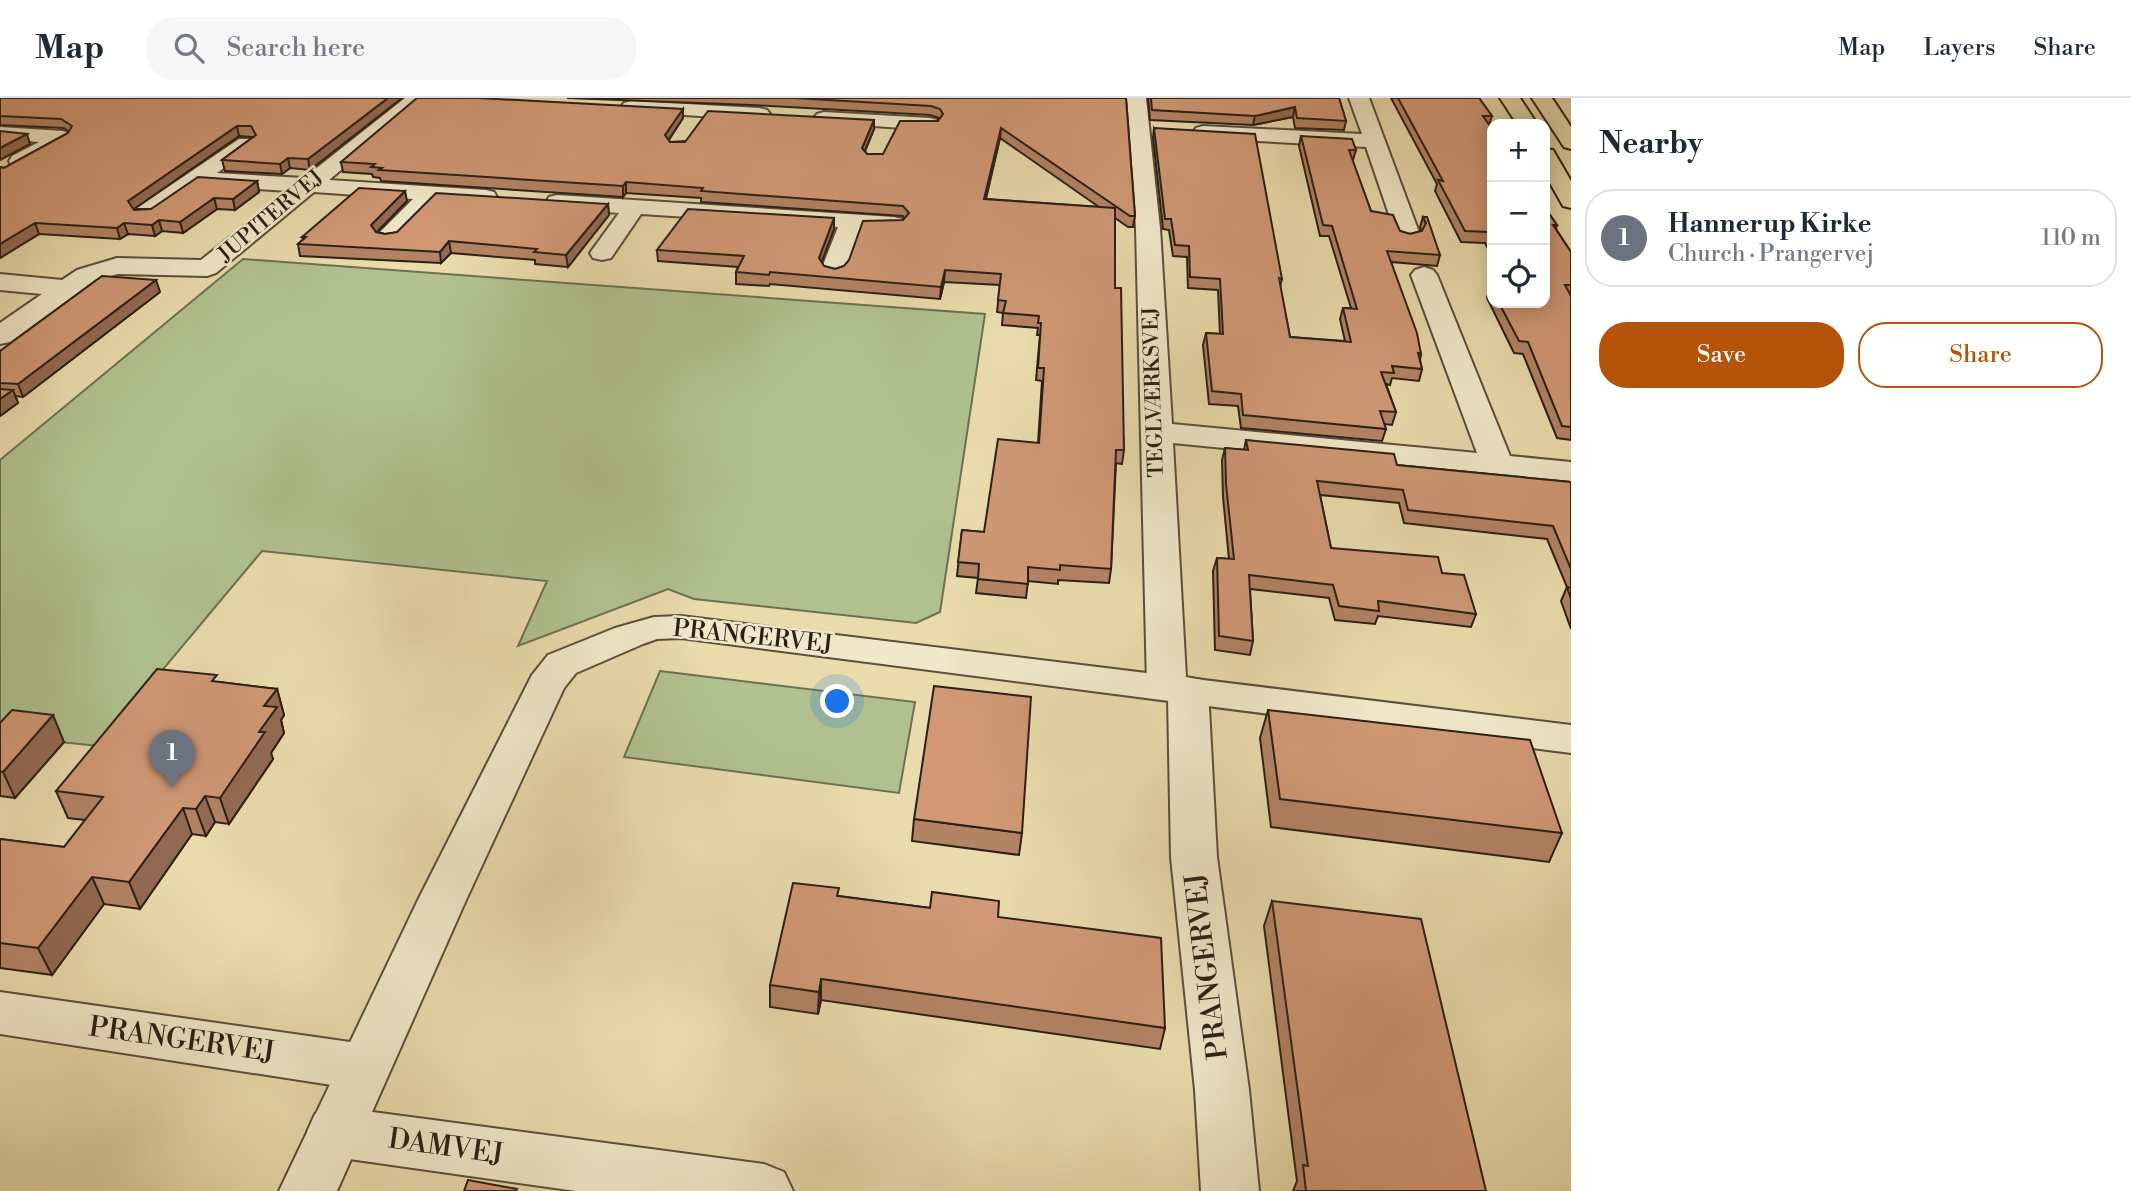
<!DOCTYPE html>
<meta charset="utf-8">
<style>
:root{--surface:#fff;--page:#f6f6f7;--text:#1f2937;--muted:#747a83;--line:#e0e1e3;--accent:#b45309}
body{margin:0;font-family:"Libre Bodoni",serif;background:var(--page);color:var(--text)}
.controls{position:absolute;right:21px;top:21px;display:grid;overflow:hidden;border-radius:14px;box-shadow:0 4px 18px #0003}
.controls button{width:63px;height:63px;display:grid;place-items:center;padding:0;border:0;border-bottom:2px solid var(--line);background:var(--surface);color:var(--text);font:35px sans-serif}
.you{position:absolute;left:838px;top:604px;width:24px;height:24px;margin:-18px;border:5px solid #fff;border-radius:50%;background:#1a73e8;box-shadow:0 0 0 10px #1a73e833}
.badge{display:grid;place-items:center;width:46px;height:46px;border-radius:50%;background:var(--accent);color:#fff;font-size:23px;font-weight:700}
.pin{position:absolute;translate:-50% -58px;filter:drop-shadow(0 2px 4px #0008)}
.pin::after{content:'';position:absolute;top:37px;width:24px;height:21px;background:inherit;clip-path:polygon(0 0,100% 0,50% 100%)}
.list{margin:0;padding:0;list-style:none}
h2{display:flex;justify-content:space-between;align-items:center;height:91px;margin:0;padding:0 28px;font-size:30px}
h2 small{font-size:23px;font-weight:400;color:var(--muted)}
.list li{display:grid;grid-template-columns:46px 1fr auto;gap:21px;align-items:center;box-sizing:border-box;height:98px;margin:0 14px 14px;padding:0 14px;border:2px solid var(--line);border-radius:28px}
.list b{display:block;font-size:26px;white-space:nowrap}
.list p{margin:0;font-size:23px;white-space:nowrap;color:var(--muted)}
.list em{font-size:23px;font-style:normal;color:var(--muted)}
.actions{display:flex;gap:14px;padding:21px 28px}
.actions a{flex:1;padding:16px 0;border:2px solid var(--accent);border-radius:28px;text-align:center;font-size:24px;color:var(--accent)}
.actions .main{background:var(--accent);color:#fff}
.icon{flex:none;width:38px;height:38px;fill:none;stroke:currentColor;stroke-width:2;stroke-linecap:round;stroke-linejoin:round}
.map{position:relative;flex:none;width:1571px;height:1093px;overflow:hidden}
header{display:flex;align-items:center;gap:42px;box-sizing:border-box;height:98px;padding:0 35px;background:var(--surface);border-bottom:2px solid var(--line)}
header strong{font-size:33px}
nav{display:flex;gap:38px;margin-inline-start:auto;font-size:24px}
.search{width:490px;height:63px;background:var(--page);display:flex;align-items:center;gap:18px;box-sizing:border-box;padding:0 24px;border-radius:28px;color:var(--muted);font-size:26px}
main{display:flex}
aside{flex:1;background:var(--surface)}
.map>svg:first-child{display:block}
.green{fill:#b0c18f;stroke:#6e7052;stroke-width:2}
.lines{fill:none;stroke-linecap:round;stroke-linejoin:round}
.minor-casing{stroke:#5b4e3c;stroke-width:4}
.tertiary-casing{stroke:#5b4e3c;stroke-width:4}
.primary-casing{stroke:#2c1f16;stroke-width:4}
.minor{fill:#f1e8c9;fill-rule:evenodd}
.tertiary{fill:#f1e8c9;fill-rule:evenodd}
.primary{fill:#e9dbac;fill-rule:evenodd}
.wall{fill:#b38365;stroke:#2c1f16;stroke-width:2;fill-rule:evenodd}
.shaded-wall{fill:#926a52;stroke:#2c1f16;stroke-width:2}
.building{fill:#d09875;stroke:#2c1f16;stroke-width:2}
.labels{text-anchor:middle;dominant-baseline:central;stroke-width:5;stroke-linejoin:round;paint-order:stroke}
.far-street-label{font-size:21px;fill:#2c1f16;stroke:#f1e8c9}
.street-label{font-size:24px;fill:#2c1f16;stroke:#f1e8c9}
.near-street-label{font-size:28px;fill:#2c1f16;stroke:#f1e8c9}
</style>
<header>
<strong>Map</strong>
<div class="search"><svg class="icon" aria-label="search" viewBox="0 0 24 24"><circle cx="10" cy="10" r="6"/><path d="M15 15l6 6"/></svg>Search here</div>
<nav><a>Map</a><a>Layers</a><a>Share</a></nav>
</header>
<main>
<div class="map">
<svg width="1571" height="1093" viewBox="0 0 1571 1093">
<rect width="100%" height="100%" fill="#e9dbac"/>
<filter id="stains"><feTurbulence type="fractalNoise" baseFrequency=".00286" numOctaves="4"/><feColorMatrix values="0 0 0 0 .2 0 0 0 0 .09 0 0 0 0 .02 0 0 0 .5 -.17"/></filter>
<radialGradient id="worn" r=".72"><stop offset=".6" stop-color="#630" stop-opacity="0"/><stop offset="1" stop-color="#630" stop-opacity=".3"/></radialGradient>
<g class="green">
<polygon points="243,161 985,216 940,514 916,525 694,501 668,491 518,548 547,483 262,453 99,648 0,638 0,362"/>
<polygon points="660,573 915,604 899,695 624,659"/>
</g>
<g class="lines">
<g class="minor-casing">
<g id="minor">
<polygon points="405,0 427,0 329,82 486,92 494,94 497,99 494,104 486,106 437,103 397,143 388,145 379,143 376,138 413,101 314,94 216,175 207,178 118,176 95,182 10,244 0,246 0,225 42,196 0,192 0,176 62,182 77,172 117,160 201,162 288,93 200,87 153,120 137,120 133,115 137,110 239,41 253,41 256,45 253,49 217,75 304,80"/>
<polygon points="1126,0 1146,0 1160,130 1172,326 1477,355 1411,177 1415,172 1424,169 1433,172 1437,177 1510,358 1571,364 1571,384 1173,345 1186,579 1202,582 1208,591 1217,759 1249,992 1259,1093 1201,1093 1195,992 1171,759 1168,600 1153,597 1147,588 1136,130"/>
<polygon points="1349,0 1369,0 1420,137 1417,142 1408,144 1399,142 1396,137 1366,49 1203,40 1196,38 1193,34 1196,30 1203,28 1362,36"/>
<polygon points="631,3 760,10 767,12 770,16 767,20 760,22 624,13 621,9 624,5"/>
<polygon points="824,14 930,20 937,22 940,26 937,30 930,32 817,24 814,20 817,16"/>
<polygon points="0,29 63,33 70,35 73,39 70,43 20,69 12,68 9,63 12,58 39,44 0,41"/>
<polygon points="557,97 894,119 902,121 906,126 902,131 894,133 861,131 847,172 843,177 834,180 825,177 821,172 838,129 641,116 611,160 602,162 593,160 590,155 619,115 549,109 546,104 549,99"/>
<polygon points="0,894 364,946 383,953 391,969 383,985 364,992 0,936"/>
<polygon points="335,1009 764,1066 784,1074 793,1093 576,1093 335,1059 315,1052 307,1034 315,1016"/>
</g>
</g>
<g class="tertiary-casing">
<polygon id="tertiary" points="681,518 1571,627 1571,655 681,540 657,541 643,546 576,575 564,590 466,802 337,1093 279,1093 418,802 532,577 548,557 615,530 654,519"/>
</g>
<g class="primary-casing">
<g id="primary">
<polygon points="1500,0 1520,0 1537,26 1517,26"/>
<polygon points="1532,0 1552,0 1571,29 1571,51 1564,49"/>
<polygon points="1545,51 1553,52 1571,83 1571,110 1563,108 1545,76"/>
</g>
</g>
<use href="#minor" class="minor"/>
<use href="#tertiary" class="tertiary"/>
<use href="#primary" class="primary"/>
</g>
<g class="wall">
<polygon points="0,0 402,0 310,72 290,70 282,76 225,73 222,62 253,39 239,38 134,111 151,111 257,83 259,94 235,112 217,111 183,135 162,133 155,138 128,136 120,141 39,136 0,160 0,69 4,70 68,35 69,34 64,30 0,27"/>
<path d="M567,0H1126L1135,118L1133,129H1128L1115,120V190L1124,352L1122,366L1116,365L1111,471L1109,485L1058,482V486L1028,483L1026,500L976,495L978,480L957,478L962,432L984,434L1038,345L1042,283L1036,282L1040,237H1037L1038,230L1002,227L1003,215L997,214L1000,187L944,184L940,201L770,186L769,188L736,186V174L738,169L658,163L657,152L834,120V131L821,164L824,168L835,171L844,168L903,122L905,121L903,118L701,104V100L626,95L623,99L381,83L380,80L373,79L372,76L343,74L341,64L683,11V20L669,42L670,44L874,31L865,53L867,56H883L938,23L939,20L930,17L751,7ZM1000,40L1099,109L986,101Z"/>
<polygon points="1148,0 1339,0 1346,23 1344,32 1295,30 1293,19 1253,27 1150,22"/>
<polygon points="1391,0 1479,0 1492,18 1489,27 1492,31 1492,158 1485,145 1461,144 1435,93 1437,86"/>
<polygon points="1154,30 1282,181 1280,189 1290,239 1345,243 1340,221 1343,210 1351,210 1329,138 1320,138 1299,48 1301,38 1356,52 1353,62 1352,62 1371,113 1400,133 1410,136 1421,133 1420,129 1423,119 1440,157 1437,168 1391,164 1421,256 1420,262 1422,271 1419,283 1392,280 1390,287 1386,286 1396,314 1392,327 1384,326 1386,331 1382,343 1241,330 1238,308 1209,306 1203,247 1206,235 1220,236 1218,192 1188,190 1187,159 1173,158 1169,132 1163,131 1153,40"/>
<polygon points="407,103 377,134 385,136 608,106 609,117 568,169 535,166 535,162 451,155 441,165 300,158 298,146 303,142 302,139"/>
<polygon points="1545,110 1557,127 1556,131 1571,154 1571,342 1557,340 1523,256 1514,255 1487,200 1490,188 1492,188 1492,205 1545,205"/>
<polygon points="160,194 23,299 15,298 18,305 0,318 0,253"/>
<polygon points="1246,342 1397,367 1571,384 1571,531 1561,503 1567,489 1547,441 1404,425 1399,405 1320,397 1331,450 1442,475 1476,516 1471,529 1378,518 1375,526 1335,522 1329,500 1250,491 1253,543 1250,557 1215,552 1213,473 1217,460 1229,461 1223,399 1222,362 1225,350 1244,352"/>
<polygon points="219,584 277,591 284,617 281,622 284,635 271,655 273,661 229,726 215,724 206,738 192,736 140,811 104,806 52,877 0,870 0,741 64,749 85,722 68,720 56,693"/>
<polygon points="1268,612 1562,735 1549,764 1271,729 1260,640"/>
<polygon points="0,625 64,644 15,700 0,698"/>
<polygon points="914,721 1022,735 1019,757 912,743"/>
<polygon points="839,798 998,819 1165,930 1160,951 821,902 818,916 770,909 770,887"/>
<polygon points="1272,803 1486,1093 1293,1093 1297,1083 1264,828"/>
</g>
<g class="shaded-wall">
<polygon points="388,0 402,0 310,72 308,61"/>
<polygon points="1295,9 1293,19 1253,27 1255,18"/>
<polygon points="683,11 683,20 665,47 665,37"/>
<polygon points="874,22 874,31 862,60 862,50"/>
<polygon points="237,28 239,38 131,113 128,103"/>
<polygon points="1001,30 1000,40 983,111 984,101"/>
<polygon points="27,36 30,46 0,62 0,50"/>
<polygon points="288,60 290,70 282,76 280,66"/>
<polygon points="257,83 259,94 235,112 233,101"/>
<polygon points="626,84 626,95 623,99 623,88"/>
<polygon points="405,93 407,103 373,138 371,127"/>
<polygon points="214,100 217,111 183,135 180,124"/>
<polygon points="608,106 609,117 568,169 566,157"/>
<polygon points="834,120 834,131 819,171 819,160"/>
<polygon points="159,122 162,133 155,138 152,127"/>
<polygon points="35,125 39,136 0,160 0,146"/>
<polygon points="124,125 128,136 120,141 117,130"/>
<polygon points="449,143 451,155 441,165 440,154"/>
<polygon points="945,172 944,184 940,201 941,189"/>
<polygon points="156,182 160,194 23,299 18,286"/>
<polygon points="13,292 18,305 0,318 0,301"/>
<polygon points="277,591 284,617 281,622 284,635 271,655 273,661 229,726 220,700 259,634 264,608"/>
<polygon points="53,617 64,644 15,700 3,674"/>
<polygon points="205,698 215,724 206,738 196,711"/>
<polygon points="183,710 192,736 140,811 129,784"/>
<polygon points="92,779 104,806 52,877 38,850"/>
<polygon points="821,881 821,902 818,916 819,894"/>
</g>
<g class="building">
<polygon points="0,0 388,0 308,61 288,60 280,66 222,62 256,37 251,28 237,28 128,103 134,112 151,111 198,79 257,83 233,101 214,100 180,124 159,122 152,127 124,125 117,130 35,125 0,146 0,69 4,70 68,35 72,28 61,21 0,18"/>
<polygon points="417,0 478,0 683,11 665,37 670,44 685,44 708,13 874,22 862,50 867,56 883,56 900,23 938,23 943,16 940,11 931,8 794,0 1126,0 1135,118 1130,118 1001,30 984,101 1115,110 1115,190 1121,190 1124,352 1116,352 1111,471 1060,467 1060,472 1028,469 1028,486 978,481 979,466 958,464 962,432 984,434 998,341 1039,345 1044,270 1038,270 1041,225 1038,225 1039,218 1003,215 1006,203 998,202 1001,176 945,172 941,189 770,174 769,177 736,174 744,158 657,152 688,111 834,120 819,160 824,168 835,171 844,168 849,162 863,123 903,122 909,115 903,108 701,93 703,90 626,84 623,88 379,72 382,70 371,69 375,66 341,64"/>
<polygon points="1151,0 1339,0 1346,23 1297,20 1295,9 1255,18 1152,12"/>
<polygon points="1398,0 1479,0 1492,18 1483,18 1492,31 1492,140 1489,134 1465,133 1438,82 1443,83"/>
<polygon points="1154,30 1255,36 1282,181 1279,180 1290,239 1351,244 1343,210 1357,211 1332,128 1323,127 1301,38 1352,41 1356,52 1349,52 1371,113 1393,117 1400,133 1410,136 1422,133 1426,125 1423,119 1427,119 1440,157 1387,153 1417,235 1421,256 1418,255 1422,271 1392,268 1394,275 1381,274 1396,314 1380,313 1386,331 1243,317 1241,296 1212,293 1206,235 1223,236 1220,181 1190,179 1189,148 1175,147 1171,121 1165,121"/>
<polygon points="0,33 27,36 0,50"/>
<polygon points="359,90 405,93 371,127 376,134 385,136 397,134 436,95 608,106 566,157 534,154 537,151 449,143 440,154 298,146 306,139 302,139"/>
<polygon points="1545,110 1557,127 1553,127 1571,154 1571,187 1565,187 1571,198 1571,329 1562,328 1528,244 1519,243 1499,205 1545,205"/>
<polygon points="102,178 156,182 18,286 0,285 0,253"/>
<polygon points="0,291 13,292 0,301"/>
<polygon points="1246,342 1394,356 1397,367 1571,384 1571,471 1553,428 1408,412 1403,392 1317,383 1331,450 1438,459 1442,475 1464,477 1476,516 1378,503 1379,513 1339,508 1333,487 1249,477 1253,543 1219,538 1217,460 1234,461 1226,386 1225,350 1248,352"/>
<polygon points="1567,489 1571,490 1571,501"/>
<polygon points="157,571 217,577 212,583 277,591 264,608 277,609 259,634 265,634 220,700 205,698 196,711 183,710 129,784 92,779 38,850 0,845 0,741 64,749 103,699 56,693"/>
<polygon points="934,588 1031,599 1022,735 914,721"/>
<polygon points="12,612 53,617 3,674 0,673 0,625"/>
<polygon points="1268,612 1530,642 1562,735 1280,701"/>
<polygon points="793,785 839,790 837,798 930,810 932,794 999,803 998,819 1161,840 1165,930 821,881 819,894 770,887"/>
<polygon points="1272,803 1421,821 1486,1093 1306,1093 1303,1067 1308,1068"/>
<polygon points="468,1082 517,1091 516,1093 464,1093"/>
</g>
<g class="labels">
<g class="far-street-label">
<text transform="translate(271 118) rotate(-40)">JUPITERVEJ</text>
<text transform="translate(1154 294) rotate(-92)">TEGLVÆRKSVEJ</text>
</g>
<g class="street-label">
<text transform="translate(753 539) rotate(6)">PRANGERVEJ</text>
</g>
<g class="near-street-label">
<text transform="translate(1207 868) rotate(-97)">PRANGERVEJ</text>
<text transform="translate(182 942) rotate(8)">PRANGERVEJ</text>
<text transform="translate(446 1049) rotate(8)">DAMVEJ</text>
</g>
</g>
<rect width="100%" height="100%" filter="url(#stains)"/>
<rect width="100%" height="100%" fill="url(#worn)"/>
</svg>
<div class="controls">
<button>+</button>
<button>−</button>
<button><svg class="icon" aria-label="locate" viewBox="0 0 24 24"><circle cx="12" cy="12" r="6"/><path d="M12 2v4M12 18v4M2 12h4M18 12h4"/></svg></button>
</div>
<div class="you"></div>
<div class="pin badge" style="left:172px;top:690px;background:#6b7280">1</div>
</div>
<aside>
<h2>Nearby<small></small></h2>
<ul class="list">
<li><span class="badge" style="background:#6b7280">1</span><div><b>Hannerup Kirke</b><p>Church · Prangervej</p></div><em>110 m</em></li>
</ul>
<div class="actions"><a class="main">Save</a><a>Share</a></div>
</aside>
</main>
